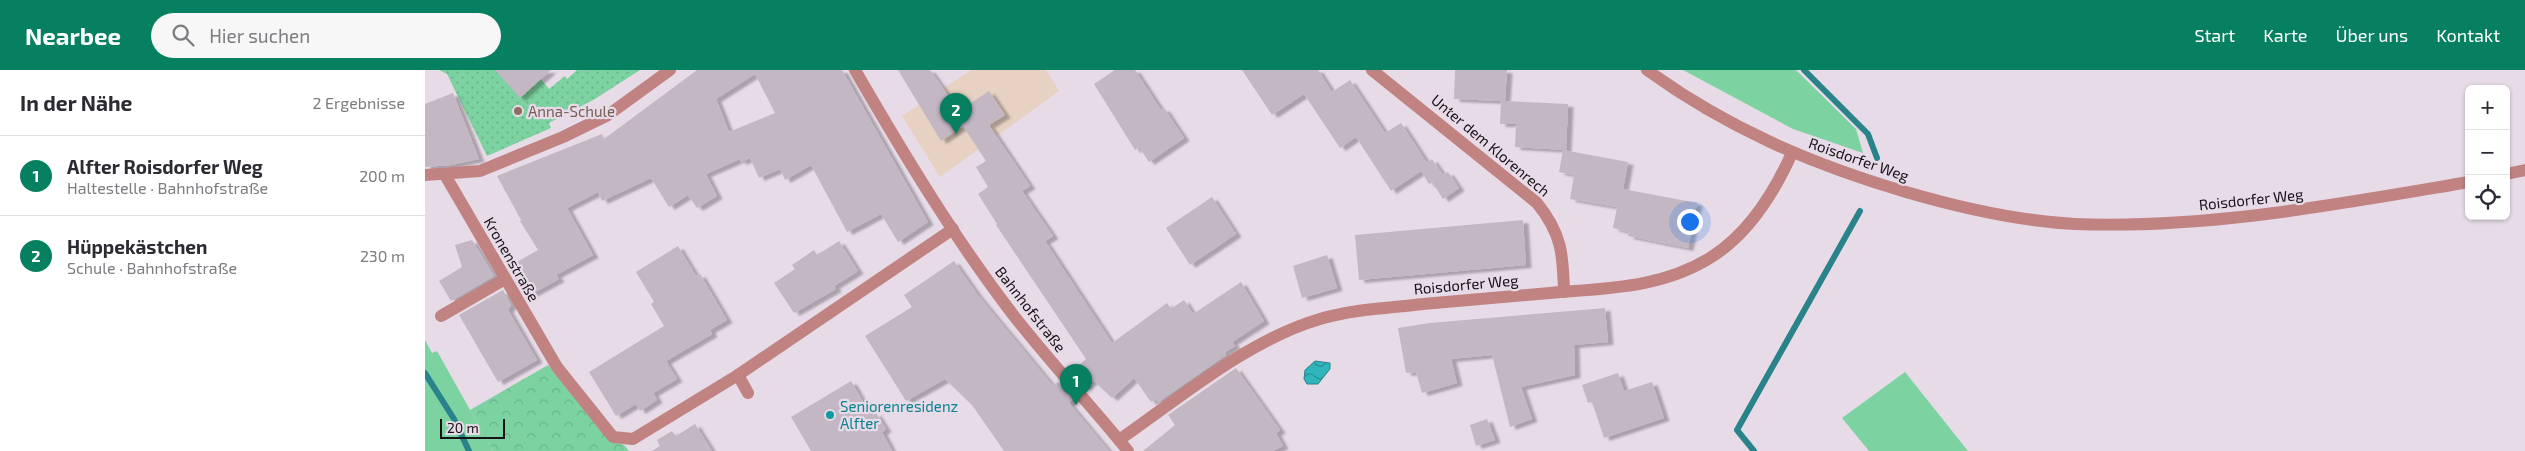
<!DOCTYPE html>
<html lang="de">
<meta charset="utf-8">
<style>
:root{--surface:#fff;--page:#f7f7f7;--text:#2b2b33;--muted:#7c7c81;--line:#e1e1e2;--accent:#068060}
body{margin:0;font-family:"Exo 2",sans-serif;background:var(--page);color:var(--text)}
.controls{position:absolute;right:15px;top:15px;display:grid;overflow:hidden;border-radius:8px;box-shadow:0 1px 4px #0004}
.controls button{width:45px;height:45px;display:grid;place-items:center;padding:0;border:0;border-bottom:1px solid var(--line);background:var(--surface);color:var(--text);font:25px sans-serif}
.scale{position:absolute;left:15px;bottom:12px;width:65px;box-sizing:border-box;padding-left:5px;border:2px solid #161216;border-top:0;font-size:14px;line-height:18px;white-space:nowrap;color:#161216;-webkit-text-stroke:4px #e7dbe8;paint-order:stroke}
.you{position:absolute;left:1264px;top:151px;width:18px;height:18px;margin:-12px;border:4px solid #fff;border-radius:50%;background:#1a73e8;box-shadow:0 0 0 8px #1a73e833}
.badge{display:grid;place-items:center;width:32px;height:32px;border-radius:50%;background:var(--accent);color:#fff;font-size:16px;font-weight:700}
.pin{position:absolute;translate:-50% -41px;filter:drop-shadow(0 1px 2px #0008)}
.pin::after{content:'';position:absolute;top:26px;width:18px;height:15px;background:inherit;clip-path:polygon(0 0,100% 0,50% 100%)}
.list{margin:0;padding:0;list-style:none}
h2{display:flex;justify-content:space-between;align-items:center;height:65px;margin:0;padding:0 20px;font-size:21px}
h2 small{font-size:16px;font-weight:400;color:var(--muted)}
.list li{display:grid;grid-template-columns:32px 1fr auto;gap:15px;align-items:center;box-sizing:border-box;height:80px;padding:0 20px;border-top:1px solid var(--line)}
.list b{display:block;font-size:19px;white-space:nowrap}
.list p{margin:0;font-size:16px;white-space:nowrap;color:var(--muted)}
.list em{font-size:16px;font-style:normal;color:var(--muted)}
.icon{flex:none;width:28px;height:28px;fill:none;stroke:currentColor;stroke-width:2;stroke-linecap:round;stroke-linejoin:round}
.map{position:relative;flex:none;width:2100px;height:381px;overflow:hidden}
header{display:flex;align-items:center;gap:30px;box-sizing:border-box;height:70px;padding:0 25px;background:var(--accent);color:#fff}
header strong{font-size:24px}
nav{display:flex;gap:28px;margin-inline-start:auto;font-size:18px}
.search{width:350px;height:45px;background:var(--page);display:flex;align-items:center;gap:12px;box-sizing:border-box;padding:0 18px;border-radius:28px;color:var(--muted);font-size:19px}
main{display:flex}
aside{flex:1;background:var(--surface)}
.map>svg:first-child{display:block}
.education{fill:#e6d1c3}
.grass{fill:#7dd2a1}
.park{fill:url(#park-crowns)}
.garden{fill:url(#garden-dots)}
.water{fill:url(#water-waves);stroke:#28848a}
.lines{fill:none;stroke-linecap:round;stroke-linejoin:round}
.stream{stroke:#28848a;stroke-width:6}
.building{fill:#c3b7c4;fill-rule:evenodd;filter:url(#shadow)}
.minor{stroke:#c08382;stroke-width:12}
.education-dot{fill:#8d6e63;stroke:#e7dbe8;stroke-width:2}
.culture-dot{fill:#0f9aa8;stroke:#e7dbe8;stroke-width:2}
.labels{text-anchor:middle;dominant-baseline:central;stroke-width:4.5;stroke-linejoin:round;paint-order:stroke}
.education-label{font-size:15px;fill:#785e54;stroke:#e7dbe8;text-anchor:start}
.street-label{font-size:15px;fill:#161216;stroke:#e7dbe8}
.culture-label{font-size:15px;fill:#0d838f;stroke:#e7dbe8;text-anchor:start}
</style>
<header>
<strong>Nearbee</strong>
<div class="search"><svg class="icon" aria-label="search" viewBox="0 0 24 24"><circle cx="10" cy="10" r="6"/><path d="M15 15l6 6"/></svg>Hier suchen</div>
<nav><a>Start</a><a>Karte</a><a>Über uns</a><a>Kontakt</a></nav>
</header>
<main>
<aside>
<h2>In der Nähe<small>2 Ergebnisse</small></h2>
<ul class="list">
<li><span class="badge">1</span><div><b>Alfter Roisdorfer Weg</b><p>Haltestelle · Bahnhofstraße</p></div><em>200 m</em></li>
<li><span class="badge">2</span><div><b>Hüppekästchen</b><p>Schule · Bahnhofstraße</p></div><em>230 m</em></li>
</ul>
</aside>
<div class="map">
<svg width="2100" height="381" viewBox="0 0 2100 381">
<defs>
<pattern id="park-crowns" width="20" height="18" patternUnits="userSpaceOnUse" patternTransform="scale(1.25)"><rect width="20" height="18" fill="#7dd2a1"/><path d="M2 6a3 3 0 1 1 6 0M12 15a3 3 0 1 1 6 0" fill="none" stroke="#6bb38a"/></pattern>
<pattern id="garden-dots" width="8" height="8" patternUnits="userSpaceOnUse" patternTransform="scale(1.25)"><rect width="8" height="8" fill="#7dd2a1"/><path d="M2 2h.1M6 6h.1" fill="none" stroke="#6bb38a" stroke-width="1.8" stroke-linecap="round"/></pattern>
<pattern id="water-waves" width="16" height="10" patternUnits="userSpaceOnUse" patternTransform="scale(1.25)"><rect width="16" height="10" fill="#2fb5bb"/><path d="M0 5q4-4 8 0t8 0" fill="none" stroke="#279297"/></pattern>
<filter id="shadow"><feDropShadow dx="5.5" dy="3" stdDeviation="1" flood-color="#0004"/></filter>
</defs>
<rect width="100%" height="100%" fill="#e7dbe8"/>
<polygon class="education" points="546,0 621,0 634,21 515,107 477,46"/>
<g class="grass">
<polygon points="1258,0 1371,0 1431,59 1438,83 1368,59"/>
<polygon points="0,270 7,283 12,281 68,381 0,381"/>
<polygon points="1480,302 1543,381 1444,381 1417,348"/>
</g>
<polygon class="park" points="123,295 184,370 199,375 204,381 68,381 45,340"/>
<polygon class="garden" points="14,0 70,0 116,9 124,19 140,6 142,9 152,0 215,0 170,29 124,53 126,58 62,86 22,4"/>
<polygon class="water" points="890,291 905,293 905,299 893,314 882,314 879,309 880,300"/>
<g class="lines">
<g class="stream">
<polyline points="1379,0 1443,64 1452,88"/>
<polyline points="0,303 29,349 44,381"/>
<polyline points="1329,381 1312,360 1435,141"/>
</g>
</g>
<g class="building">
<polygon points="70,0 126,0 95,28"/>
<path d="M272,0H417L503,152L473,172L456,144L422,162L386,95L360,110L355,99L334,108L325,88L316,92L315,89L281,104L292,126L272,138L263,125L244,137L226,108L177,131L173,122L142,138L168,185L131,205L134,209L101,227L83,197L113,180L95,151L96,150L72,106L177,64L179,69ZM330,4L350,43L304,62L291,29Z"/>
<polygon points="473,0 505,0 534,41 564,21 580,45 564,55 605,116 597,121 628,166 620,171 687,273 742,233 746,239 759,230 768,244 816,212 839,251 807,272 810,276 800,282 801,285 733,332 731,329 726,332 709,308 687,328 668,310 660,318 646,302 661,289 571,155 572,154 553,124 563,117 551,97 561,91 538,56 516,71"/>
<polygon points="690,0 710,0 736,40 739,38 759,68 724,92 714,77 710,80 669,14"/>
<polygon points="817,0 893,0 907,22 925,10 960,63 976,53 1002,93 1007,89 1018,105 1023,102 1034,118 1018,129 1007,112 1004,114 996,101 966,121 931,67 915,78 879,24 847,45"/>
<polygon points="1030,0 1082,0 1080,31 1143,34 1141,80 1090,77 1091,54 1075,54 1076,31 1029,29"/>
<polygon points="28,23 54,89 26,95 0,97 0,34"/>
<polygon points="1138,80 1203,92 1198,119 1272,133 1263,178 1203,166 1204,162 1188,158 1192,137 1145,129 1149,105 1134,102"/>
<polygon points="787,127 811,164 765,195 741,158"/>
<polygon points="1098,150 1101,195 934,210 930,165"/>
<polygon points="47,170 69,206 26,231 14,211 37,197 30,175"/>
<polygon points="414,171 433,201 409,216 411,219 369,243 349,213 370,199 367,195 389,180 392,185"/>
<polygon points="253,176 271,206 275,204 302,250 285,260 287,264 241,291 252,309 228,323 232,330 215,341 211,334 191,346 164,302 239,256 226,234 229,232 211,202"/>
<polygon points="902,185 912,218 877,228 868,196"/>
<polygon points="529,191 552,224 628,316 633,312 648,329 644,333 684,381 579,381 547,335 520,309 481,331 440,266 487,237 479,225"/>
<polygon points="78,220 86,235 83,240 112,290 73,312 34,245"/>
<polygon points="1180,238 1183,272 1149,275 1150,305 1096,317 1107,349 1085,357 1067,285 1026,289 1032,313 997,323 991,302 981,303 973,258 1005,253"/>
<polygon points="811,298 855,360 851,363 858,376 848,381 718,381 750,355 743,345"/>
<polygon points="1193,303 1199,321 1227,312 1239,348 1179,368 1167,332 1163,333 1157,315"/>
<polygon points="426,311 446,346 451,343 461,359 457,362 467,381 386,381 366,347"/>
<polygon points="1062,349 1070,370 1051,376 1045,355"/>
<polygon points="270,354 287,381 227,381 235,376 232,370 247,361 251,366"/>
</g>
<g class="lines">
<g class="minor">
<path d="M430,0C478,83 528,166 586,242C623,290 665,334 703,381"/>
<path d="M947,0L1112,133C1137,164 1138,184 1139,222"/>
<path d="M1222,0C1302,58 1386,94 1481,122C1536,138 1593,151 1650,154C1783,159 1914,134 2044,112"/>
<polyline points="2081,104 2100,100"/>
<polyline points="0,105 55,101 138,67 183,45 245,0"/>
<polyline points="20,105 132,297 188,367 208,369 313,305"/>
<polyline points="16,246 80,209"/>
<polyline points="323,323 313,305 528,159"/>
<path d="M694,370C756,327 823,270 895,249C928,239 964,238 998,234C1044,230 1090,226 1136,222C1190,218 1242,216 1288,186C1325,162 1349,123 1367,83"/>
</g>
</g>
<circle class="education-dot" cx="93" cy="41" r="5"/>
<circle class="culture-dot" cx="405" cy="345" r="5"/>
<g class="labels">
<g class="education-label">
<text x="103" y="41">Anna-Schule</text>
</g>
<g class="street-label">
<text transform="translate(1066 75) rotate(40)">Unter dem Klorenrech</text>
<text transform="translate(1434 89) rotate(19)">Roisdorfer Weg</text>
<text transform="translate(1826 129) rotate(-6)">Roisdorfer Weg</text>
<text transform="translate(87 189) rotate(60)">Kronenstraße</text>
<text transform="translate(1041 214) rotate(-5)">Roisdorfer Weg</text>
<text transform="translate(606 239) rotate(52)">Bahnhofstraße</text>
</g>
<g class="culture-label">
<text x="415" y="336">Seniorenresidenz<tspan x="415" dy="17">Alfter</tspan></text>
</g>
</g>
</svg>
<div class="controls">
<button>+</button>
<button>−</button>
<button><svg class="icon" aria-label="locate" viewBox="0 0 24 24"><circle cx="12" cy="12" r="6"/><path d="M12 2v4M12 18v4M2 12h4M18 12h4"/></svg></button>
</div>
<div class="scale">20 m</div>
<div class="you"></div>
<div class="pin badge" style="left:651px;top:335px">1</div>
<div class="pin badge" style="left:531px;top:64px">2</div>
</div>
</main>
